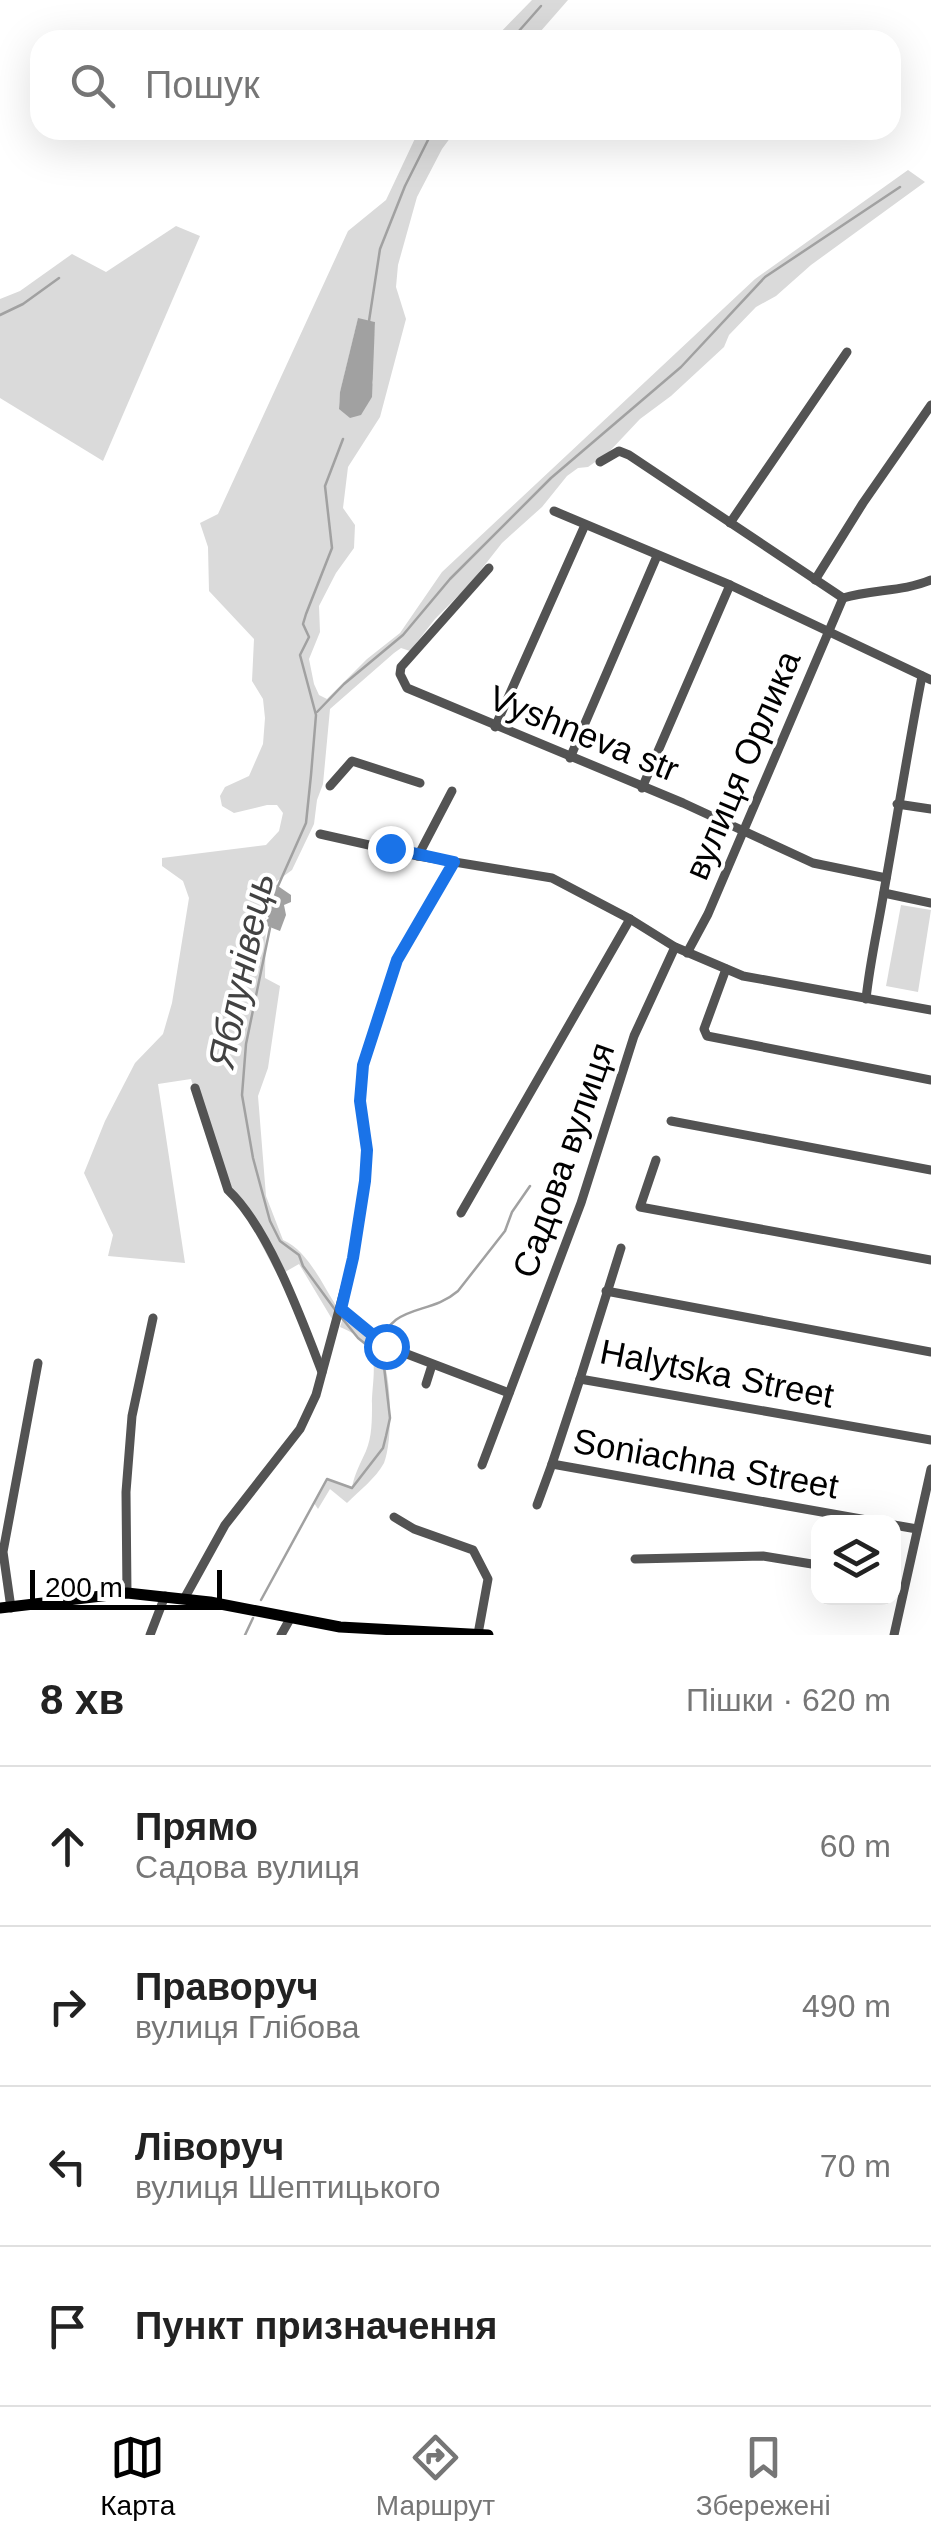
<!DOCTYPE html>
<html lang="uk">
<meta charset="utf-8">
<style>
:root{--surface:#fff;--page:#f2f2f2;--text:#222;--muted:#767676;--line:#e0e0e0;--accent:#000}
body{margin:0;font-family:Arial,sans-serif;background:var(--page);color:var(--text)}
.controls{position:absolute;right:30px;bottom:30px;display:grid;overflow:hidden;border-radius:20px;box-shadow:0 10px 40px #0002}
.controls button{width:90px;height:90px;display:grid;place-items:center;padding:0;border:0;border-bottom:2px solid var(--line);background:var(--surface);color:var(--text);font:50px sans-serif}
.scale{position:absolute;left:30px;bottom:25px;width:192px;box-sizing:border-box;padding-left:10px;border:5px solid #000;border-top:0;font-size:28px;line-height:35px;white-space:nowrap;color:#000;-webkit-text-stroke:8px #fff;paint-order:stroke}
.stop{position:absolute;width:30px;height:30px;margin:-22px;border:8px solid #1a73e8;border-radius:50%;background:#fff}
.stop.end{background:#1a73e8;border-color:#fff;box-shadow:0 2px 10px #0008}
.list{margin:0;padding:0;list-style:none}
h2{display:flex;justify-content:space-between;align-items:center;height:130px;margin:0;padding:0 40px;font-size:42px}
h2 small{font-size:32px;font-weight:400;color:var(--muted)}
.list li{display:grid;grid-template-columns:65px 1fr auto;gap:30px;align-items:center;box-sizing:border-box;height:160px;padding:0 40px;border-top:2px solid var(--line)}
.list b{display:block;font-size:38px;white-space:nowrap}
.list p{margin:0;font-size:32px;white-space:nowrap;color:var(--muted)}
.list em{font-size:32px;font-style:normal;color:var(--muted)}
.icon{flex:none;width:55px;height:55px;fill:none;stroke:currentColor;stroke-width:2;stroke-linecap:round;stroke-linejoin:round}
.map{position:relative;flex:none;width:931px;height:1635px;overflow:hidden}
.search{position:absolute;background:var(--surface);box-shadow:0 10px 40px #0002;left:30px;right:30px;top:30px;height:110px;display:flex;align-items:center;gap:25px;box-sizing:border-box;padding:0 35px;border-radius:30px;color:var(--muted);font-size:38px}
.sheet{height:770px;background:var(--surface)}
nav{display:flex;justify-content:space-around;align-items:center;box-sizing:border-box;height:140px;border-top:2px solid var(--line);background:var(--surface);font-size:28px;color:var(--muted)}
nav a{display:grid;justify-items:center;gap:5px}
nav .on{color:var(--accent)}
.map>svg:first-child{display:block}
.green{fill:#dadada;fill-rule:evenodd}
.water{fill:#a1a1a1}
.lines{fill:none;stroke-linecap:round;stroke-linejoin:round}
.stream{stroke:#a1a1a1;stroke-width:2.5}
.minor{stroke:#535353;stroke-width:9}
.major{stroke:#000;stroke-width:11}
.route{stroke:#1a73e8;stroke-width:12}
.labels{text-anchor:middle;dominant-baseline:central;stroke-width:8;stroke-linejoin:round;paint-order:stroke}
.street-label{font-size:35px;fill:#000;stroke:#fff}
.water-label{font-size:38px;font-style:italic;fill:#424242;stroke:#fff}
</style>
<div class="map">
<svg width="931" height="1635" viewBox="0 0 931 1635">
<rect width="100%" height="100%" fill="#fff"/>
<g class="green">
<polygon points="532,0 568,0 533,40 493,40"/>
<path d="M419,130H456L442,149L417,197L398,265L396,287L406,319L380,417L348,467L343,508L355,525L354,548L336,573L319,606L320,632L309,659L314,684L319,695L327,699L367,659L400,633L442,572L755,279L908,170L925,182L811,265L776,296L756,307L729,335L724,347L671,396L640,419L608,453L588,467L578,468L567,476L542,507L502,543L469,585L435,619L410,651L401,648L394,653L330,709L323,784L317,800L314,824L292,870L277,881L266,905L265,978L280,986L268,1068L258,1096L266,1196L283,1240C308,1251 322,1284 337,1307L332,1319L299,1264L278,1276L240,1204L223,1187L191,1079L158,1084L185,1263L108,1256L113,1235L84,1173L105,1121L135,1063L163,1034L172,1003L189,898L183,881L162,866V858L266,845L279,831L283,813L277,805H267L234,813L222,806L220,796L225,787L249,776L263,744L265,718L263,699L252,681L254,639L209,591L208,547L200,523L218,514L348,231L386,200ZM358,319L375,322L371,374L373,383L339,409L340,393Z"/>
<polygon points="176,226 200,236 103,461 0,398 0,299 20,291 72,254 106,272"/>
<polygon points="901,905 931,910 918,992 886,986"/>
<path d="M344,1315C357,1328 372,1340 381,1355C392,1374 393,1442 384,1463C376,1478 359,1491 347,1503L330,1489L318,1509L314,1503L327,1479L352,1487C355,1473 360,1464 366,1451C372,1437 372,1420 372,1404C373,1368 384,1345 340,1327Z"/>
</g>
<g class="water">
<polygon points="358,318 375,322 372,397 361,415 350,418 339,409 340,392"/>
<polygon points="275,884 291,895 291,902 284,905 286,915 280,931 262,924 269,918 267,916 271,907 267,903"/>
</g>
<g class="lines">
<g class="stream">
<polyline points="511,40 541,6"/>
<polyline points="0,315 23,304 59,278"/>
<polyline points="369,321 380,249 405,186 433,130"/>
<polyline points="317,712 344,684 403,635 450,579 551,478 681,367 765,277 900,187"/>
<polyline points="278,886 306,823 311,775 316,715 300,655 309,637 303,624 306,614 332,548 325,486 343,439"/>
<polyline points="270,928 246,1044 242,1095 253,1158 270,1221 280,1241 299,1255 303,1266 336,1311"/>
<path d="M378,1349C391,1301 428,1317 458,1291L505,1231L512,1212L530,1186"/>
<polyline points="261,1600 327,1479 352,1488 383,1448 386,1436 390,1418 383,1358 358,1338 341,1317"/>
<polyline points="245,1635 253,1618"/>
</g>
<g class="minor">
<polyline points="600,462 619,451 629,455 843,598"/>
<polyline points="554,511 730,585 931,680"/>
<polyline points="730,523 847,352"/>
<polyline points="489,568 401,667 400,674 407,688 683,803 813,863 886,878"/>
<polyline points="815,580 863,503 931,405"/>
<path d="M843,598C872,589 903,592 931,580"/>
<polyline points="495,727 585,525"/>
<polyline points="570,758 657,556"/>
<polyline points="330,786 352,761 420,783"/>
<polyline points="642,788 730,585"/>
<polyline points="897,804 931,809"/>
<polyline points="320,834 418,856 552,878 630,919 675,947 743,976 931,1010"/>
<polyline points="418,856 452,791"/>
<polyline points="884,893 931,903"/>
<polyline points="687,953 708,914 843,598"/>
<polyline points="726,969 704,1029 707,1036 931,1080"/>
<path d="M866,999C870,961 878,928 884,891C897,819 908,748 922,676"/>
<path d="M195,1088L228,1190C268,1227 302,1320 322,1372"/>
<polyline points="671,1121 931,1170"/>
<polyline points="656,1160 640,1207 931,1260"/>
<polyline points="461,1213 630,919"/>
<polyline points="621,1248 580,1379 931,1440"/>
<polyline points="606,1291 931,1352"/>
<polyline points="341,1309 386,1346 509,1393"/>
<polyline points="580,1379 552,1464 878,1522"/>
<polyline points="426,1384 432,1365"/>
<polyline points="482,1465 581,1203 634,1036 675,947"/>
<polyline points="537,1505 552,1464"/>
<polyline points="394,1517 414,1529 473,1550 488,1579 478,1634"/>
<polyline points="894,1525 917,1529"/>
<polyline points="635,1559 763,1556 818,1565"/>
<polyline points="127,1593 126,1492 132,1416 153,1318"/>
<polyline points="184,1599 225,1525 300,1429 316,1395 353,1258 365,1181 367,1150 360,1101 363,1065 397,960 454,862"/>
<polyline points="11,1608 3,1552 38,1363"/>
<polyline points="150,1635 165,1596"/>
<polyline points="281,1635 290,1619"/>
<polyline points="894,1635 931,1469"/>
</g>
<polyline class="major" points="0,1608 127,1593 210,1602 340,1627 488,1635"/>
</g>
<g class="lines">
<polyline class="route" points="386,1346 341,1309 353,1258 365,1181 367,1150 360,1101 363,1065 397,960 454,862 390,848"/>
</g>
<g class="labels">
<g class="street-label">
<text transform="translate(584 733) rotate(22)">Vyshneva str</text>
<text transform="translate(742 765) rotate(-67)">вулиця Орлика</text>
<text transform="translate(563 1160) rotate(-71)">Садова вулиця</text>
<text transform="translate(717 1373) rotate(11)">Halytska Street</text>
<text transform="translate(706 1463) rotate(10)">Soniachna Street</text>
</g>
<g class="water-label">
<text transform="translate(241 970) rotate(-78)">Яблунівець</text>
</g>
</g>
</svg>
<div class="controls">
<button><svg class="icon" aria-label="layers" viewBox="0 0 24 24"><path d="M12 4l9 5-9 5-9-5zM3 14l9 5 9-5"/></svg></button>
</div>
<div class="scale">200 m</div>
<div class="stop" style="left:386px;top:1346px"></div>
<div class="stop end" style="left:390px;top:848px"></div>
<div class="search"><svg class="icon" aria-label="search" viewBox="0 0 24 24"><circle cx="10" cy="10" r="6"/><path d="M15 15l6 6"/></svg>Пошук</div>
</div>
<section class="sheet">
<h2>8 хв<small>Пішки · 620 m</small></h2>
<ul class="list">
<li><svg class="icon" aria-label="ahead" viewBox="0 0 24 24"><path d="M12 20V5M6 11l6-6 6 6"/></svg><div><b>Прямо</b><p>Садова вулиця</p></div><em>60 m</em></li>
<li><svg class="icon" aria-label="right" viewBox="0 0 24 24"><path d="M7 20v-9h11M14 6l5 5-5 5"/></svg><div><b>Праворуч</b><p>вулиця Глібова</p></div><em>490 m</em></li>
<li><svg class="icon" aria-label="left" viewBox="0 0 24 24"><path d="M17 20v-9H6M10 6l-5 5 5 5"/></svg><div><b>Ліворуч</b><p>вулиця Шептицького</p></div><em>70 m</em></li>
<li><svg class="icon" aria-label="arrive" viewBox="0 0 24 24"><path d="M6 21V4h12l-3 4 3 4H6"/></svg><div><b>Пункт призначення</b></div></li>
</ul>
</section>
<nav>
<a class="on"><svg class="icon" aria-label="map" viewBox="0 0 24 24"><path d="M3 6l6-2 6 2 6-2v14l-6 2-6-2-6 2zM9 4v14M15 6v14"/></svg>Карта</a>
<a><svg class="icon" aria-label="directions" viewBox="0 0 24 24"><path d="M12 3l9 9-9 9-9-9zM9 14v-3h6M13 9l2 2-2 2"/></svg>Маршрут</a>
<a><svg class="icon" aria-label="saved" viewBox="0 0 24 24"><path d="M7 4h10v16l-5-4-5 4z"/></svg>Збережені</a>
</nav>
